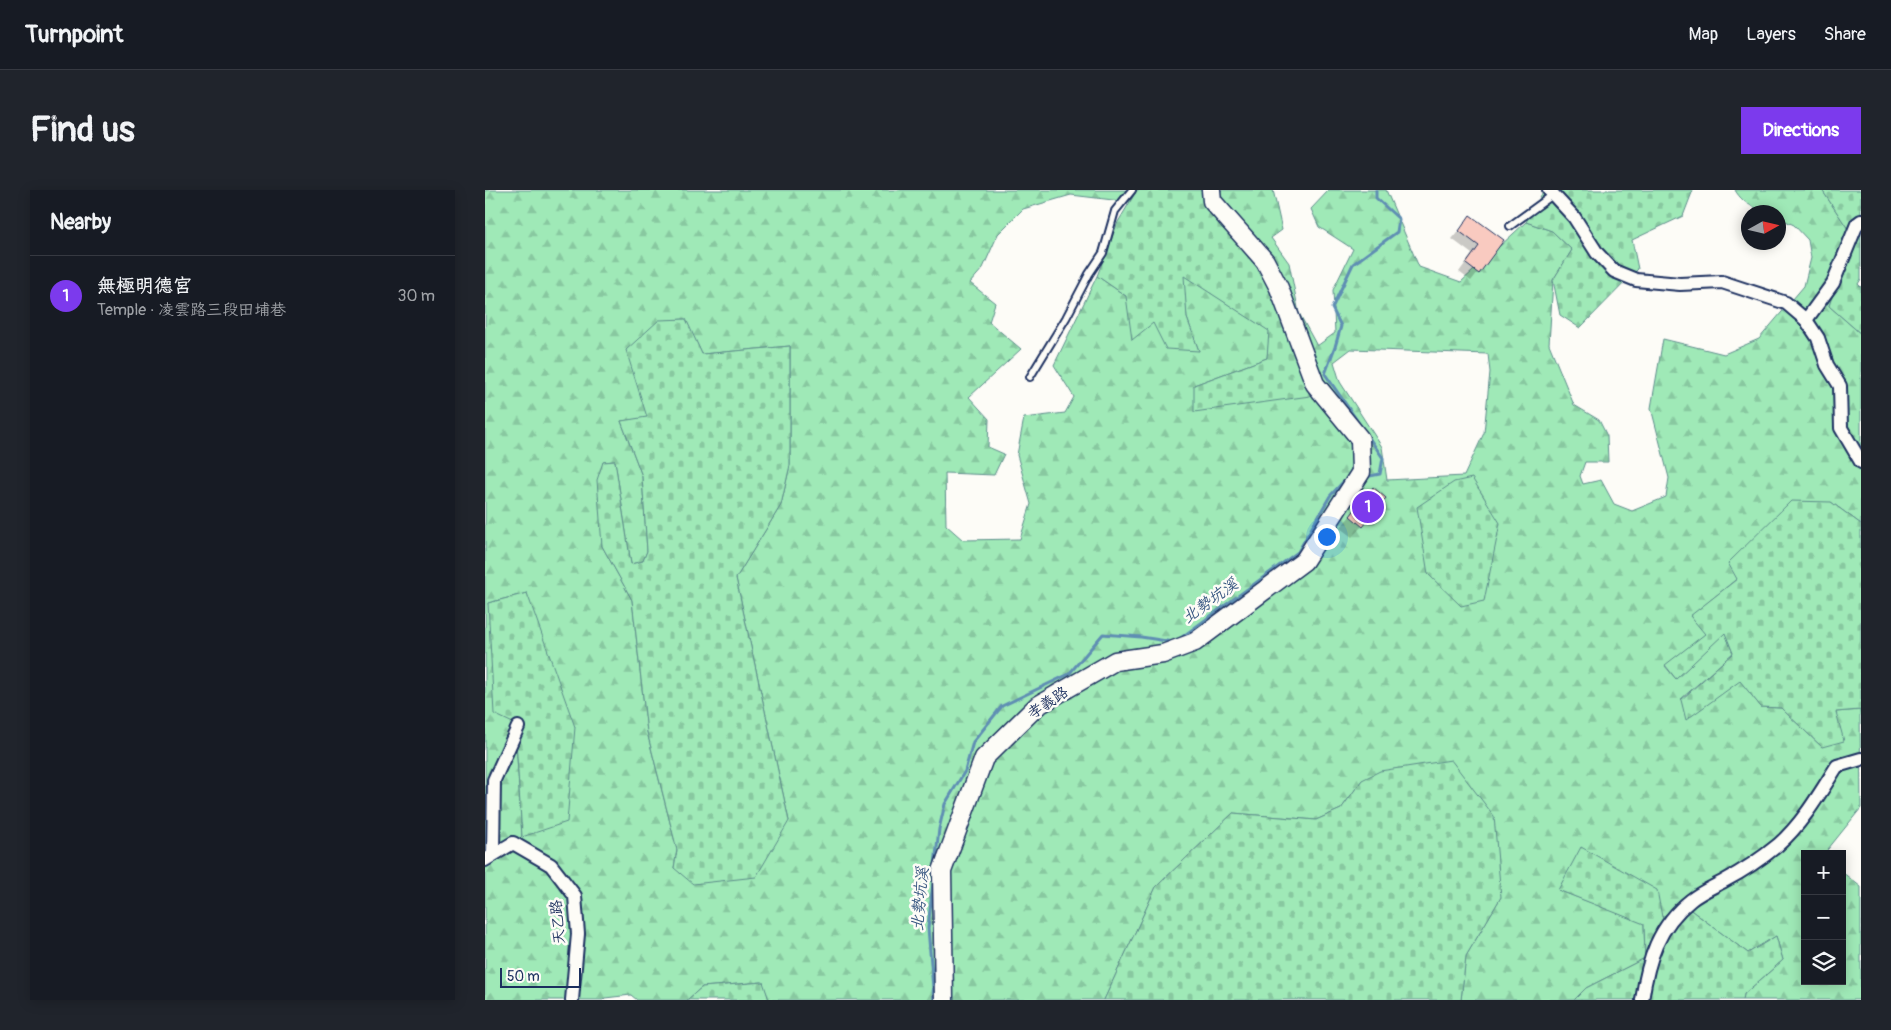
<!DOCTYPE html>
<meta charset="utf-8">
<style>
:root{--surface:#171b24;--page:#20242c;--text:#f1f3f6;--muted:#9ea1a6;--line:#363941;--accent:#7c3aed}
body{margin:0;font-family:Pangolin,"LXGW WenKai TC",sans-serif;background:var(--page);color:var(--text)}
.controls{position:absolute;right:15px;bottom:15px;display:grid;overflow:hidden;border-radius:0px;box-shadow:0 2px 12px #0003}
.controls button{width:45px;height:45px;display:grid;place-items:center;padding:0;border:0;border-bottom:1px solid var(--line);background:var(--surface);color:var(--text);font:25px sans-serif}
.compass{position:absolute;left:1256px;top:15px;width:45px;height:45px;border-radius:50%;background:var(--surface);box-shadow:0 2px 12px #0003;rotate:82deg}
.scale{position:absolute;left:15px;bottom:12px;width:81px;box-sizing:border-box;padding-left:5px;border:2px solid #1b2f5e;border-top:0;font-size:14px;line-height:18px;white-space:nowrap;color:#1b2f5e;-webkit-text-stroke:4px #fdfcf7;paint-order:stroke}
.you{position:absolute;left:841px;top:346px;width:18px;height:18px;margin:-12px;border:4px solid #fff;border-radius:50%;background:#1a73e8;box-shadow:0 0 0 8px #1a73e833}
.badge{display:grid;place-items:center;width:32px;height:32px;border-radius:50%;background:var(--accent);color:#fff;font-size:16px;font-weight:700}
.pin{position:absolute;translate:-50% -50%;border:2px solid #fff;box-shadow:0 1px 5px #0006}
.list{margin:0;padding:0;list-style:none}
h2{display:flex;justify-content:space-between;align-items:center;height:65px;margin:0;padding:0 20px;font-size:21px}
h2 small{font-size:16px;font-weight:400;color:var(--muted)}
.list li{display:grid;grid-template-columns:32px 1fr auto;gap:15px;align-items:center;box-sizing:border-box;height:80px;padding:0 20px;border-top:1px solid var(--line)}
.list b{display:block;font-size:19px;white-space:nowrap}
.list p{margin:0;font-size:16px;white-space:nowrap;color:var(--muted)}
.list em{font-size:16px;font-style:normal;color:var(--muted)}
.icon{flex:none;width:28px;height:28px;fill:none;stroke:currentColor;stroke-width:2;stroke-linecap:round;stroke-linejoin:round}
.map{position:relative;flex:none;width:1376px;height:810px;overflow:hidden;border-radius:0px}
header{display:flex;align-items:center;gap:30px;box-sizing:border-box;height:70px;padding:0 25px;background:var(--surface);border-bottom:1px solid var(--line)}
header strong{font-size:24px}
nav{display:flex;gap:28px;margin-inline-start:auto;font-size:18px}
.intro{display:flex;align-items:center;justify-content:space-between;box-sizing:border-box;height:120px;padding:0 30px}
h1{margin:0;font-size:35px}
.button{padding:12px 22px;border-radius:0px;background:var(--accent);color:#fff;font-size:18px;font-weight:700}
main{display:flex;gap:30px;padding:0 30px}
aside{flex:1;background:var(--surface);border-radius:0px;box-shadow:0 2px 12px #0003}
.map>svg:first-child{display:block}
.forest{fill:url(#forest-firs);stroke:#5d8c8a;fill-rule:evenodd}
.cemetery{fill:url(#cemetery-stones);stroke:#5d8c8a}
.shadow{fill:#0003}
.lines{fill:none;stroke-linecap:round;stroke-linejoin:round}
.stream{stroke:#5e8eb3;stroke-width:3}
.building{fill:#f9cac0;stroke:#1b2f5e}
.lane-casing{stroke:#1b2f5e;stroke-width:10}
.street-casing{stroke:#1b2f5e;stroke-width:16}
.secondary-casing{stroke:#1b2f5e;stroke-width:21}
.lane{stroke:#fdfcf7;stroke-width:6}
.street{stroke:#fdfcf7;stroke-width:12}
.secondary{stroke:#fdfcf7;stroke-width:18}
.labels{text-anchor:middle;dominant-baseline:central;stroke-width:5;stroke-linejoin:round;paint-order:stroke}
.street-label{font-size:15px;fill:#1b2f5e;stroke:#fdfcf7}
.water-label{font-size:16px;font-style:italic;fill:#375681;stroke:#fdfcf7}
</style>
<header>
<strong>Turnpoint</strong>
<nav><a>Map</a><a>Layers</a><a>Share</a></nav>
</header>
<div class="intro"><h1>Find us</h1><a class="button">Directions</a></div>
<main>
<aside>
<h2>Nearby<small></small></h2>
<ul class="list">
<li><span class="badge">1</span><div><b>無極明德宮</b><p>Temple · 凌雲路三段田埔巷</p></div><em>30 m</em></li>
</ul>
</aside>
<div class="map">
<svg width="1376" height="810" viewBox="0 0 1376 810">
<defs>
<pattern id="forest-firs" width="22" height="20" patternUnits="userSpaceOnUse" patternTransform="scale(1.25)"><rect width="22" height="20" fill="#9fe9b7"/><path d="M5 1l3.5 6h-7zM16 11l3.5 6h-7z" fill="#88c8a0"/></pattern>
<pattern id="cemetery-stones" width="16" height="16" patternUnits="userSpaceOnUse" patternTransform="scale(1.25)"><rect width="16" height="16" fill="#9fe9b7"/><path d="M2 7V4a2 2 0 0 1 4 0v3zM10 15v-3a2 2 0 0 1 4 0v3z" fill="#88c8a0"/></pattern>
</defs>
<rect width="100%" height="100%" fill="#fdfcf7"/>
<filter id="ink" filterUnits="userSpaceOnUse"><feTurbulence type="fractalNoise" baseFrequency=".02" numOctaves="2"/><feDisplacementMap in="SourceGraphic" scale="10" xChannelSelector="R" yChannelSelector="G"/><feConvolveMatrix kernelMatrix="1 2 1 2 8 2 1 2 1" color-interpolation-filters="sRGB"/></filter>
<g filter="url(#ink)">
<path class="forest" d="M0,0H652L645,12L586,5L538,19L513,44L498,78L485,93L510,113L504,132L536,159L484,207L504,229L503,257L519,264L509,285L460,283L461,335L478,350L535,349L546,314L532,265L539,228L580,223L589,207L569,175L612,86L641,106L668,133L714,161L702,128L698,85L785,141L782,168L709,195L824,206L735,30L723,0H788L797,40L786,48L804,73L814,123L832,156L850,143L848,100L868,59L834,37L826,19L844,0H901L934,77L976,92L1041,32L1067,41L1087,60L1068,90L1064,154L1089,215L1114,230L1122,246L1123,272H1100L1095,286L1098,294L1116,290L1129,314L1147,321L1181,307L1184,288L1166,218L1178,149L1239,164L1274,149L1319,96L1326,68L1323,50L1309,35L1294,28V22C1276,22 1259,16 1250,0H1337L1367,45L1344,116L1376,144V334L1346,312L1206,426L1221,444L1180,476L1191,489L1240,442L1248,463L1196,509L1255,490L1276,517L1296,518L1337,557L1351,522L1375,520L1376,618L1339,664H1320V791H1357V682L1376,697V810H1258L1259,804L1298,770L1291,746L1263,763L1199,715L1177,727L1073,700L1159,733L1160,768L1101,798L1089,810H976L981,766L1016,707L877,590L856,619L831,630L748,623L671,697L619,810H284L277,792L217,797L202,810H152L146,805L120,808L118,810H0ZM200,129L217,164L305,156V275L296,315L251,388L304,631L189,678L192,660L162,542L147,410L117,356L118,272L130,271L146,374L158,371L162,361L157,286L136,231L162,228L174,131ZM866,159L1003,164L1005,182L999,243L979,286L902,290L897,257L855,192L849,172ZM42,403L37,647L30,534L3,413Z"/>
<g class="cemetery">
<polygon points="652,0 723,0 735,30 780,88 804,134 825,206 709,222 709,195 782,168 784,141 699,86 702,128 714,161 681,159 668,133 647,150 641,106 612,86 633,32"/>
<polygon points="1059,0 1208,0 1198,26 1147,50 1153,79 1095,138 1075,125 1068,90 1087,60 1067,41 1041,32"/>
<polygon points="1337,0 1376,0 1376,89 1373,94 1376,97 1376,144 1344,116 1367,45"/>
<polygon points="201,129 217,164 305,156 305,275 296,315 251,388 304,631 271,687 208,694 189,678 192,660 162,542 147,410 117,356 112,290 118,272 130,271 146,374 158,371 162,361 157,286 136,231 162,227 141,160 174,130"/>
<polygon points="987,288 1015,333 999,411 976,416 943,384 932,317 969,292"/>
<polygon points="1306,311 1346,312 1376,334 1376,524 1375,520 1351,522 1359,551 1337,557 1296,518 1276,517 1255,491 1201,530 1196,510 1248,463 1240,443 1191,489 1180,475 1220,444 1205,426 1252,389 1243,373"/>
<polygon points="42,403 90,537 82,632 37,647 30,534 9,524 3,413"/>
<polygon points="966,570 1009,626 1016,707 981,766 976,810 619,810 671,697 748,623 831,630 856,619 877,590 895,581"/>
<polygon points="1096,657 1172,700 1177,727 1199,715 1263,763 1291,746 1298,770 1259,804 1258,810 1089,810 1101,798 1160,768 1159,734 1073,700"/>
<polygon points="278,792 284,810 202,810 217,797"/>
</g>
<g class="shadow">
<polygon points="985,27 1017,51 986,91 974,82 987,64 967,49"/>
<polygon points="888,299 877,336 867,347 855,338"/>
</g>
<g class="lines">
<g class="stream">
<polyline points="880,287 895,284 898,268 840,184 850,157 856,136 847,118 868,74 912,42 914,29 891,8 891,0"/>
<polyline points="693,450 813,362 845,306 858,292 862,291"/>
<polyline points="449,810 443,738 454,639 460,614 480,581 488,552 517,516 584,484 618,444 656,447 688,452"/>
</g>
</g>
<g class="building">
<polygon points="985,25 1019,50 994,84 981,74 994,56 974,41"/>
<polygon points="888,297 901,308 878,337 865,326"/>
</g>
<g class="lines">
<g class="lane-casing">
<g id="lane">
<polyline points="1025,36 1069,4"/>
<polyline points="545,187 581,128 604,84 618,63 630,21 647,0"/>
</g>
</g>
<g class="street-casing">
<g id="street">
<polyline points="1064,0 1089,27 1112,63 1129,81 1151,90 1195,94 1237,92 1301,113 1321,130 1333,148 1342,175 1355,196 1356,238 1376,272"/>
<polyline points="1321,130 1348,93 1372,34 1376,31"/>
<polyline points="8,664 9,590 33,537"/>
<polyline points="0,670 28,653 66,675 90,706 93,744 87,810"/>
<path d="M1157,810C1163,770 1173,736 1206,710C1216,702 1228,697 1239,691C1258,681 1276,669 1293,655C1318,633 1335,603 1352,576L1376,569"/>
</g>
</g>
<g class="secondary-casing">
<polyline id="secondary" points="459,810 457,681 499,568 552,516 630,471 678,464 710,452 819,371 876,282 875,249 830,194 794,98 780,71 727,11 726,0"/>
</g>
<use href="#lane" class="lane"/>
<use href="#street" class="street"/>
<use href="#secondary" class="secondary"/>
</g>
</g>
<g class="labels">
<g class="street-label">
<text transform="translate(563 513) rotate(-34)">孝義路</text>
<text transform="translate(73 732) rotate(-95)">天乙路</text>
</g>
<g class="water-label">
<text transform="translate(725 411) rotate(-36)">北勢坑溪</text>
<text transform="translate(435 709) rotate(-85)">北勢坑溪</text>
</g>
</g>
</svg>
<div class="controls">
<button>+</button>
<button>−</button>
<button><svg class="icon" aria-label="layers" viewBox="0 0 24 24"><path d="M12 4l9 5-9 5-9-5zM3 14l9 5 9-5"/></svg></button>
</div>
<svg class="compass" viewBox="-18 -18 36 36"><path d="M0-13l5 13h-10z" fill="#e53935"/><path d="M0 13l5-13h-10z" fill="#9ea1a6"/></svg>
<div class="scale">50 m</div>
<div class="you"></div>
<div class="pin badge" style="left:883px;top:317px">1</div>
</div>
</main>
